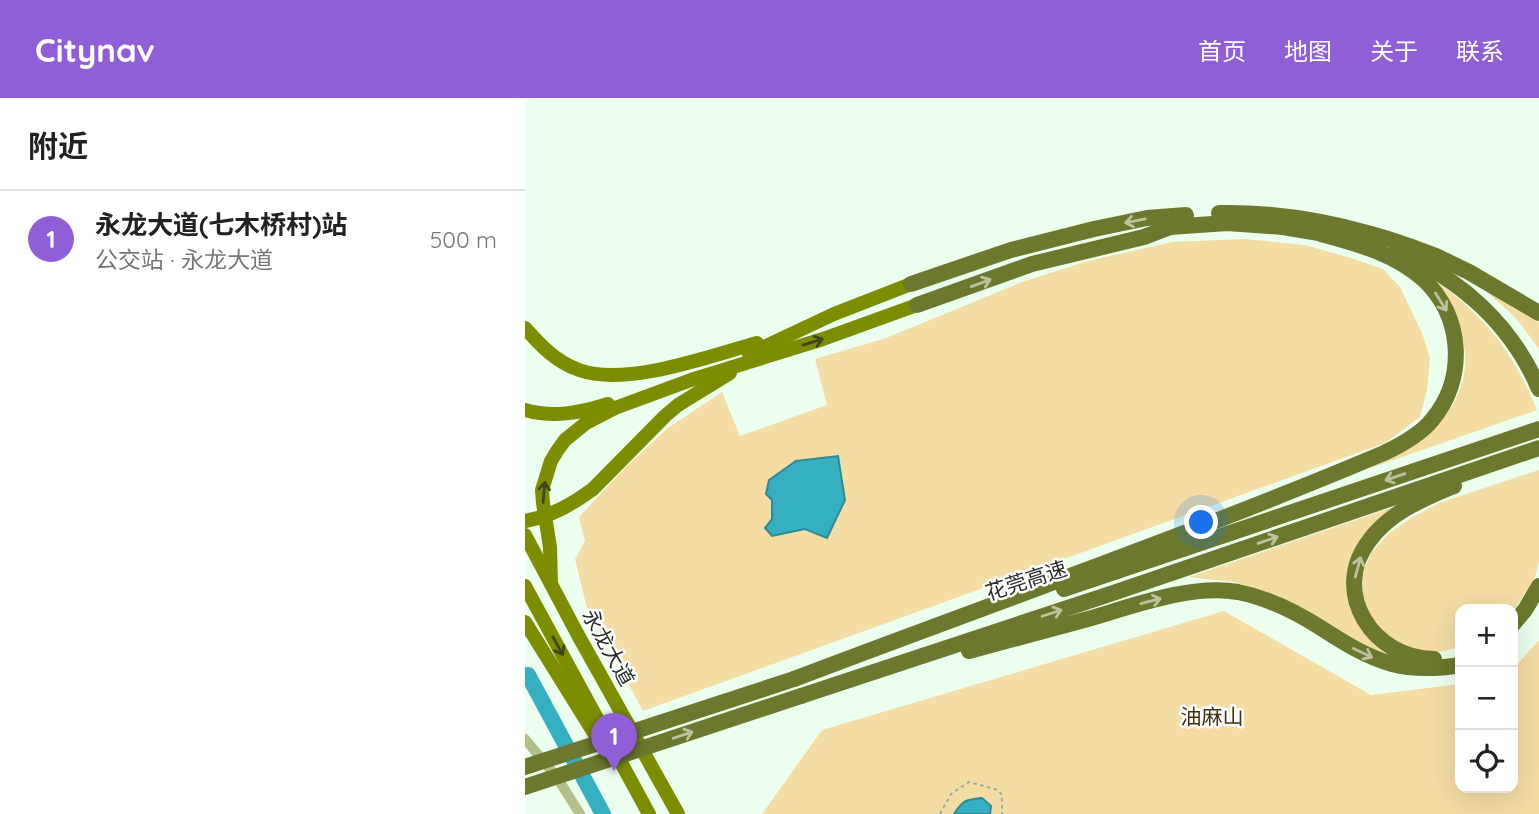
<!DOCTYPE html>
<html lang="zh">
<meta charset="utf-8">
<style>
:root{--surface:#fff;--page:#f6f6f6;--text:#222;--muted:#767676;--line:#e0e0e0;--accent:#905ed7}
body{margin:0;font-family:Quicksand,"Noto Sans SC",sans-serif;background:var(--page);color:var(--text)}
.controls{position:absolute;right:21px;bottom:21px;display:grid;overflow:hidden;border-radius:14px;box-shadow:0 7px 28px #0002}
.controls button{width:63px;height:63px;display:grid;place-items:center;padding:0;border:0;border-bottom:2px solid var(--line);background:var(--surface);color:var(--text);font:35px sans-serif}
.you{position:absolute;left:677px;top:425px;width:24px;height:24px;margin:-18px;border:5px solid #fff;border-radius:50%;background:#1a73e8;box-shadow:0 0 0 10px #1a73e833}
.badge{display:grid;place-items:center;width:46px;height:46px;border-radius:50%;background:var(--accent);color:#fff;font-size:23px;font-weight:700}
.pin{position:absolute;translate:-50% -58px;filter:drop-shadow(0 2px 4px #0008)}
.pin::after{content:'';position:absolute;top:37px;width:24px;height:21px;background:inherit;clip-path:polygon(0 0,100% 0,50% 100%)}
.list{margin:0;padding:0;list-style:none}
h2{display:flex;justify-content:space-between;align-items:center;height:91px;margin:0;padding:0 28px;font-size:30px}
h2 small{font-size:23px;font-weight:400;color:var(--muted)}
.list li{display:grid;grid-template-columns:46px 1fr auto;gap:21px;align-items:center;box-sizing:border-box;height:98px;padding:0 28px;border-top:2px solid var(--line)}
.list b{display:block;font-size:26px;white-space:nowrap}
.list p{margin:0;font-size:23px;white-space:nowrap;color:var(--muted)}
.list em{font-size:23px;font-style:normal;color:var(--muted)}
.icon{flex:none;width:38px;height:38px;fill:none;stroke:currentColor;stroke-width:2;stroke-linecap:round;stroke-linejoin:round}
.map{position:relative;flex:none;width:1014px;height:716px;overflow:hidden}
header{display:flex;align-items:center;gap:42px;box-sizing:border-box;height:98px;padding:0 35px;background:var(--accent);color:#fff}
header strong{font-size:33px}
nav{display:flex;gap:38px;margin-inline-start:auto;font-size:24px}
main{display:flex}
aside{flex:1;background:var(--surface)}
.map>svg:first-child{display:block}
.green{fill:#f4dca5}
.water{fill:#34b0c1;stroke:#308993;stroke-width:2}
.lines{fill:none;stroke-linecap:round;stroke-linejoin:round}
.river{stroke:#34b0c1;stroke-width:16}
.path{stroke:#9faca0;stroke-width:2;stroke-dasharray:3.5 3.5;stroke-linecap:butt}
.minor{stroke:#b4c089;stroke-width:10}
.major{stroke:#7d8d00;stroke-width:14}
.highway{stroke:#6b782d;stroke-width:16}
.major-bridge{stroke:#7d8d00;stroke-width:14}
.highway-bridge{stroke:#6b782d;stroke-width:16}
.oneway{stroke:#bcc2a0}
.oneway2{stroke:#3d461e}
.labels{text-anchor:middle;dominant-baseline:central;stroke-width:5;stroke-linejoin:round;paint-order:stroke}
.street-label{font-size:21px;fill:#282e28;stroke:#fff}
.park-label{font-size:21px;fill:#3f310d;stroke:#fff}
</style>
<header>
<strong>Citynav</strong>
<nav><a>首页</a><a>地图</a><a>关于</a><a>联系</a></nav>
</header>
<main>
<aside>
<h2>附近<small></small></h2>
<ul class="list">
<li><span class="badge">1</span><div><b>永龙大道(七木桥村)站</b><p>公交站 · 永龙大道</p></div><em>500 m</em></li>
</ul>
</aside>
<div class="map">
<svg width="1014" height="716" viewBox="0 0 1014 716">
<rect width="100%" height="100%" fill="#ecfeee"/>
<g class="green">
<polygon points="719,141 780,147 826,160 858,171 875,189 897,235 905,260 902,292 895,319 860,345 118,613 62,510 50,461 60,443 54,419 101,369 143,330 197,294 215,338 302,307 290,261 361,240 497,184 563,163 647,144"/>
<path d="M901,176C956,214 987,250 1012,312L843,371C858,363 887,350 899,340C934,310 951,271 933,226C926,209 911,191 901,176Z"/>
<polygon points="961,193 1014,222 1014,251 991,220"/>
<polygon points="1014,372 1014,464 1010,479 990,511 988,513 988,511 935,511 935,549 910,555 888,551 862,538 847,522 838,499 837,476 846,455 863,436 886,420 914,405"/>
<polygon points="866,410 837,439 826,464 837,531 855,551 869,561 841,550 747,497 709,484 664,479"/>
<polygon points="699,513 846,597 935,586 935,690 988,690 988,571 1014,542 1014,716 237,716 297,632"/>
</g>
<g class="water">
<polygon points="313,358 320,402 302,440 280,431 247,438 240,430 247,421 247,402 241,396 244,382 271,363"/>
<path d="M457,700L466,708L465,716H429C438,702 440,702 457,700Z"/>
</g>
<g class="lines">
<polyline class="river" points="3,577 78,716"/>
<polyline class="path" points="415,716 426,696 444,684 473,692 477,697 477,716"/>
<polyline class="minor" points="0,641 33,681 55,716"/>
<g class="major">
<path d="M0,230C15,247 31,264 54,272C102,289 184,258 232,245"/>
<polyline points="224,256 309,216 386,186"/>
<path d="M0,312C28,320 55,315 83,306"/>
<polyline points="68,391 140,318 153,307 205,275"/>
<polyline points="0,437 53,537 153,716"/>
<polyline points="26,486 25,449 18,405 17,392 26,363 32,353 40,342 61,325 90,310 166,282 298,241 392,207"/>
<polyline points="0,488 124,716"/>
<polyline points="0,524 79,651"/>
</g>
<g class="highway">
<path d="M694,115C746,114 797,122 846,136C860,140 875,144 888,150"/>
<polyline points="884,148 911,158 944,174 1014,215"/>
<path d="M872,154C935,180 987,227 1014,291"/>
<polyline points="386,186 486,152 569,131 622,120 661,117"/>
<polyline points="392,207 507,166 619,139 645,129 702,125 758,129 806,137"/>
<polyline points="539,491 1014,331"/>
<polyline points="988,526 1000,512 1014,488"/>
<path d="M444,553C484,542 523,532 563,521C608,508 666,486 713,494C743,500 771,514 796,530C818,544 841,559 867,566C890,572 912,571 935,567"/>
<path d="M909,561C848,561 805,494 844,443C865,414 898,401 929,388"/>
<path d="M269,581C466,506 665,437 859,355C876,347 895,337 907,322C942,280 938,218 898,181C869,155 832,146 796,136"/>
<polyline points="276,598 585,496 1014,350"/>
</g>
<path class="major-bridge" d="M0,423C27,418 46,407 68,391"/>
<g class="highway-bridge">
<polyline points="0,669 269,581"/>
<polyline points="0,689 276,598"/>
</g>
</g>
<defs><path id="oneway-shaft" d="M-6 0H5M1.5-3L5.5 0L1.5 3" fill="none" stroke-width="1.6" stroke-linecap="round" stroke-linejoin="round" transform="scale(1.75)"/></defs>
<g class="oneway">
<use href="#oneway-shaft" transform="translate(610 123) rotate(169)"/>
<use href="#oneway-shaft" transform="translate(456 185) rotate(-20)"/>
<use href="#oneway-shaft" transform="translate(916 204) rotate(58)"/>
<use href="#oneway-shaft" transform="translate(870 379) rotate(161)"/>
<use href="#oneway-shaft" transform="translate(743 442) rotate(-19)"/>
<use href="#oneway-shaft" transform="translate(833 469) rotate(-75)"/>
<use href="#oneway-shaft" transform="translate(626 503) rotate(-14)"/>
<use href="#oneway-shaft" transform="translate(527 515) rotate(-18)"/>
<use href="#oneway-shaft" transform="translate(838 555) rotate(25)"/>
<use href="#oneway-shaft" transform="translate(158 637) rotate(-18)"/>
</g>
<g class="oneway2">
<use href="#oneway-shaft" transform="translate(288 244) rotate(-17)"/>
<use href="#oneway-shaft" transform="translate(19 394) rotate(-85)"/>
<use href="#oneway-shaft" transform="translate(33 548) rotate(61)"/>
</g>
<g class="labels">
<g class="street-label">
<text transform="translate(501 482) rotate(-18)">花莞高速</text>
<text transform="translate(84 549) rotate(61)">永龙大道</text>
</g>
<g class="park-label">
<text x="687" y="618">油麻山</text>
</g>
</g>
</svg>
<div class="controls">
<button>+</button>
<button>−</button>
<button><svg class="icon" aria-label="locate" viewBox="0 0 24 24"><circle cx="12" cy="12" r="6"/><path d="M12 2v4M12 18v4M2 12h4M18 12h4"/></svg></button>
</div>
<div class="you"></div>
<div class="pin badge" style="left:89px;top:673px">1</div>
</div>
</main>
